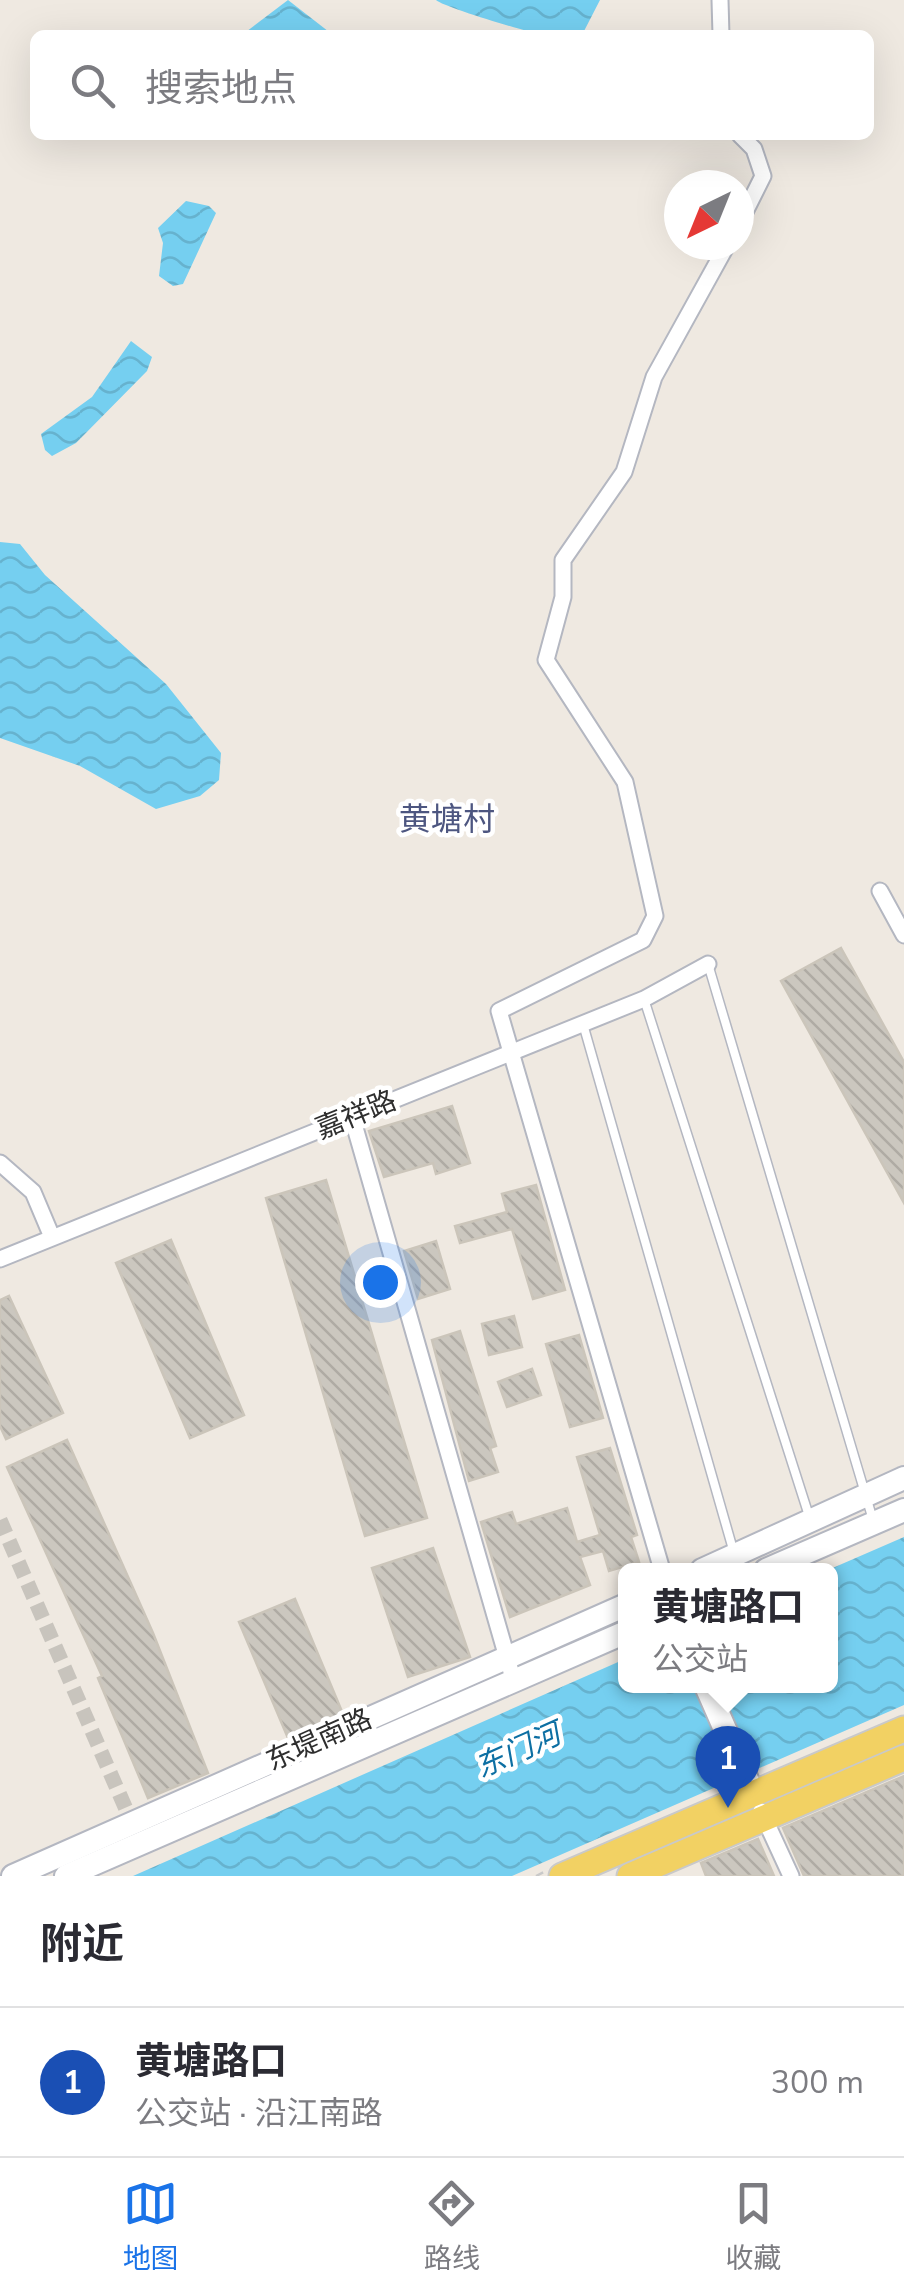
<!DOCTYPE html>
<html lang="zh">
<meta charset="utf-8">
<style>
:root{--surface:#fff;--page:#f2f2f3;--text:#2b2b33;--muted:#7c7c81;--line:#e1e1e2;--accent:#1a73e8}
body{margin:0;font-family:"Nunito Sans","Noto Sans SC",sans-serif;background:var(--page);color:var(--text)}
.compass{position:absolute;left:664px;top:170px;width:90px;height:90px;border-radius:50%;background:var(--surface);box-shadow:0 10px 40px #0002;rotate:223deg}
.you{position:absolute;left:380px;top:1282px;width:35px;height:35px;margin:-25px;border:8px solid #fff;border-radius:50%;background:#1a73e8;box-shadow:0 0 0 15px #1a73e833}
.badge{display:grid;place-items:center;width:65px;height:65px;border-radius:50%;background:var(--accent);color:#fff;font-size:32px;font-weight:700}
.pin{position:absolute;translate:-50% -82px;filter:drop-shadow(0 2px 5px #0008)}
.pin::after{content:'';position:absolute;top:52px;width:35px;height:30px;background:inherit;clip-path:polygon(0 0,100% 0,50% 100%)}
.popup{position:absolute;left:618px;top:1563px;width:220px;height:130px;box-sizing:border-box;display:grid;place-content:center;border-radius:15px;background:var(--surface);filter:drop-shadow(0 2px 8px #0005);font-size:32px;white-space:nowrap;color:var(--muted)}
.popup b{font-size:38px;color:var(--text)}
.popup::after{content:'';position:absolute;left:50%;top:100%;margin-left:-20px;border:20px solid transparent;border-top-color:var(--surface)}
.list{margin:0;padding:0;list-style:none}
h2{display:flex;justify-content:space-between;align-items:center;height:130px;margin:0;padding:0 40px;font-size:42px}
h2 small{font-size:32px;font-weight:400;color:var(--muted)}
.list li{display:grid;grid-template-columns:65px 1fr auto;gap:30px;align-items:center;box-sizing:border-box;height:150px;padding:0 40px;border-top:2px solid var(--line)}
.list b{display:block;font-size:38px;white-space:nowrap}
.list p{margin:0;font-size:32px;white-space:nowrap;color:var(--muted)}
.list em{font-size:32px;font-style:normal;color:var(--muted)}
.icon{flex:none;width:55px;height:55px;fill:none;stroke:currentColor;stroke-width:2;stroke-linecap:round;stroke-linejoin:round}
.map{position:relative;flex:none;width:904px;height:1876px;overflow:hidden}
.search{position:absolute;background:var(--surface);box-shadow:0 10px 40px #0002;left:30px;right:30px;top:30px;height:110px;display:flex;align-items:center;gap:25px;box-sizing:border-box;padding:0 35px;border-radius:15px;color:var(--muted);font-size:38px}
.sheet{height:280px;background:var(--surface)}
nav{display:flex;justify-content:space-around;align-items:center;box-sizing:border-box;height:140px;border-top:2px solid var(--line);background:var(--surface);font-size:28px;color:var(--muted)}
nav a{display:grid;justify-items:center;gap:5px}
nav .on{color:var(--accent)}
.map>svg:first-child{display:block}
.water{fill:url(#water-waves)}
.building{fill:url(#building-back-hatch);stroke:#cbc5ba;stroke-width:2.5}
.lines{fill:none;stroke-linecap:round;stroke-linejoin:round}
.street-tunnel{stroke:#c8c4bd;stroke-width:15;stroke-dasharray:15 8;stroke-linecap:butt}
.lane-casing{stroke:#b4b7c1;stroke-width:11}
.street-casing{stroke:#b4b7c1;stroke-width:19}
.secondary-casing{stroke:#b4b7c1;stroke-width:26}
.primary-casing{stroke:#c9c9c9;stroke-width:29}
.path{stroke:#c9c9c9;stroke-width:2.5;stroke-dasharray:8 5;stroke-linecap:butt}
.lane{stroke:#fff;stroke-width:8}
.street{stroke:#fff;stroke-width:15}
.secondary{stroke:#fff;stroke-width:22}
.primary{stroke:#f2d163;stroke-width:25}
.labels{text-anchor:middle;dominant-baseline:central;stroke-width:9;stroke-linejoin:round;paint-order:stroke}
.street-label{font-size:28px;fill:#2e2e2e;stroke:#fff}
.water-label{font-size:30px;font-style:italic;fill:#0d6fa3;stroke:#fff}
.quarter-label{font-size:32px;fill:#4d5680;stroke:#fff}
</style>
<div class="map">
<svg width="904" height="1876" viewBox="0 0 904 1876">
<defs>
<pattern id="water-waves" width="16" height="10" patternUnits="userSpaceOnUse" patternTransform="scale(2.5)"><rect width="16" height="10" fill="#75cff0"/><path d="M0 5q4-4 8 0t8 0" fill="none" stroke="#66b2ce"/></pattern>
<pattern id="building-back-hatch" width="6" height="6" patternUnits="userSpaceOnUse" patternTransform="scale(2.5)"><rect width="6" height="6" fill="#cbc7bf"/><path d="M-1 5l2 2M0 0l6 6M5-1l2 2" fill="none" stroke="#afaba4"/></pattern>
</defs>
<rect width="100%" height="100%" fill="#efe9e1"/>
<g class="water">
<polygon points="288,0 333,35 242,35"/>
<path d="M436,0H600L582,35C569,35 554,37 542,35C528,32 443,7 436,0Z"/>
<polygon points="186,201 209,206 216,213 183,284 173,286 159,276 163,243 158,228"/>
<polygon points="131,341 152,357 147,371 76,443 52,456 45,450 41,434 92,397"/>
<polygon points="0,542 20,544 45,575 166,684 221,753 219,780 200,796 156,809 80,766 0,738"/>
<polygon points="904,1537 904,1705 512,1876 133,1876 625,1659 626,1686 830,1686 828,1570"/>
</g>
<g class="building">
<polygon points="841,948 904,1062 904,1203 781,981"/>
<polygon points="452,1106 470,1163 436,1174 433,1163 384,1177 369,1131"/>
<polygon points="326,1180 427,1518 365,1536 266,1198"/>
<polygon points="536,1185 565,1290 533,1299 512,1229 460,1243 455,1226 507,1212 502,1194"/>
<polygon points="171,1240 244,1415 190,1438 116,1263"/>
<polygon points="436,1241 450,1289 418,1299 404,1251"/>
<polygon points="9,1296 63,1413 6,1439 0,1426 0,1300"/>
<polygon points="514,1316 522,1347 489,1355 482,1324"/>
<polygon points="460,1331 496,1446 490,1448 498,1472 469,1481 432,1340"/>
<polygon points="579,1335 603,1418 570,1427 546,1344"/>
<polygon points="532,1369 541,1395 507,1407 498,1382"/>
<polygon points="67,1440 153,1633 208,1773 148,1798 98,1678 102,1676 7,1467"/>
<polygon points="610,1448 637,1535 631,1537 639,1562 609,1571 603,1551 580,1557 590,1585 510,1617 481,1522 512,1512 516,1524 567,1508 577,1542 600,1535 577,1457"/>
<polygon points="433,1548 470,1657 408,1677 372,1568"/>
<polygon points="295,1599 343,1714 288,1738 239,1622"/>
<polygon points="904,1776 904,1876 804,1876 783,1828"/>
<polygon points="758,1839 774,1876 706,1876 701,1863"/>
</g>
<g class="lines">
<polyline class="street-tunnel" points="0,1520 132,1823"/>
<g class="lane-casing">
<g id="lane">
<polyline points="708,964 873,1520"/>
<polyline points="644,999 810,1519"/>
<polyline points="583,1024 734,1553"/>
</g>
</g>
<g class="street-casing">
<g id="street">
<polyline points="720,0 721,35"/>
<polyline points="739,224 763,176 754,149 740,135"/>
<polyline points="880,891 904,935"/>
<polyline points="352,1117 514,1682"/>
<polyline points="0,1163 33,1192 52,1237"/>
<polyline points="0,1259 644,999 708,964"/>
<polyline points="662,1570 499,1011 643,940 655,916 625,782 546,660 563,597 563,560 624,472 654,377 727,245"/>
<polyline points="761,1811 791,1876"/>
</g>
</g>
<g class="secondary-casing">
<g id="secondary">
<polyline points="702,1570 904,1478"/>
<polyline points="766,1570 904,1510"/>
<polyline points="706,1686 753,1793"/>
<polyline points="13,1876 626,1605"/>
<polyline points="66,1876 626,1632"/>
</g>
</g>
<g class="primary-casing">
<g id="primary">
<polyline points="562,1876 904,1729"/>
<polyline points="630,1876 904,1758"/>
</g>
</g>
<polyline class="path" points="536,1876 544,1872"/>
<use href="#lane" class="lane"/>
<use href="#street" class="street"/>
<use href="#secondary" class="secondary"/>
<use href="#primary" class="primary"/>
</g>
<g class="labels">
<g class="street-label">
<text transform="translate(356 1115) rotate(-22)">嘉祥路</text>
<text transform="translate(319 1740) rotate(-24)">东堤南路</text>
</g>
<g class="water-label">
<text transform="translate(518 1751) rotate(-24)">东门河</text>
</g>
<g class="quarter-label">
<text x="447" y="819">黄塘村</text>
</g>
</g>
</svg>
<svg class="compass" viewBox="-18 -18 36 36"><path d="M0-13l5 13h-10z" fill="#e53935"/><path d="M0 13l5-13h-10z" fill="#7c7c81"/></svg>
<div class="you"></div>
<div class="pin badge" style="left:728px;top:1808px;background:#1a4fb4">1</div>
<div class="popup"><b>黄塘路口</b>公交站</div>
<div class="search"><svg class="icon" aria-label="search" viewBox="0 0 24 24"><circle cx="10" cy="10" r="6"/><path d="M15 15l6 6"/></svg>搜索地点</div>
</div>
<section class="sheet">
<h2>附近<small></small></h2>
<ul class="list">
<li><span class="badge" style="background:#1a4fb4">1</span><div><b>黄塘路口</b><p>公交站 · 沿江南路</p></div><em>300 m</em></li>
</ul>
</section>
<nav>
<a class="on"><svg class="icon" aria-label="map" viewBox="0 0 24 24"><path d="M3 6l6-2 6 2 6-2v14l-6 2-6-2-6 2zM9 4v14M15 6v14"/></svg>地图</a>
<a><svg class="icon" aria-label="directions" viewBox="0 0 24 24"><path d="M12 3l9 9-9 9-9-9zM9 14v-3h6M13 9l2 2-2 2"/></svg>路线</a>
<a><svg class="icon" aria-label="saved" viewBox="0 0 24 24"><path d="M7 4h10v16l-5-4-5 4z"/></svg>收藏</a>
</nav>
